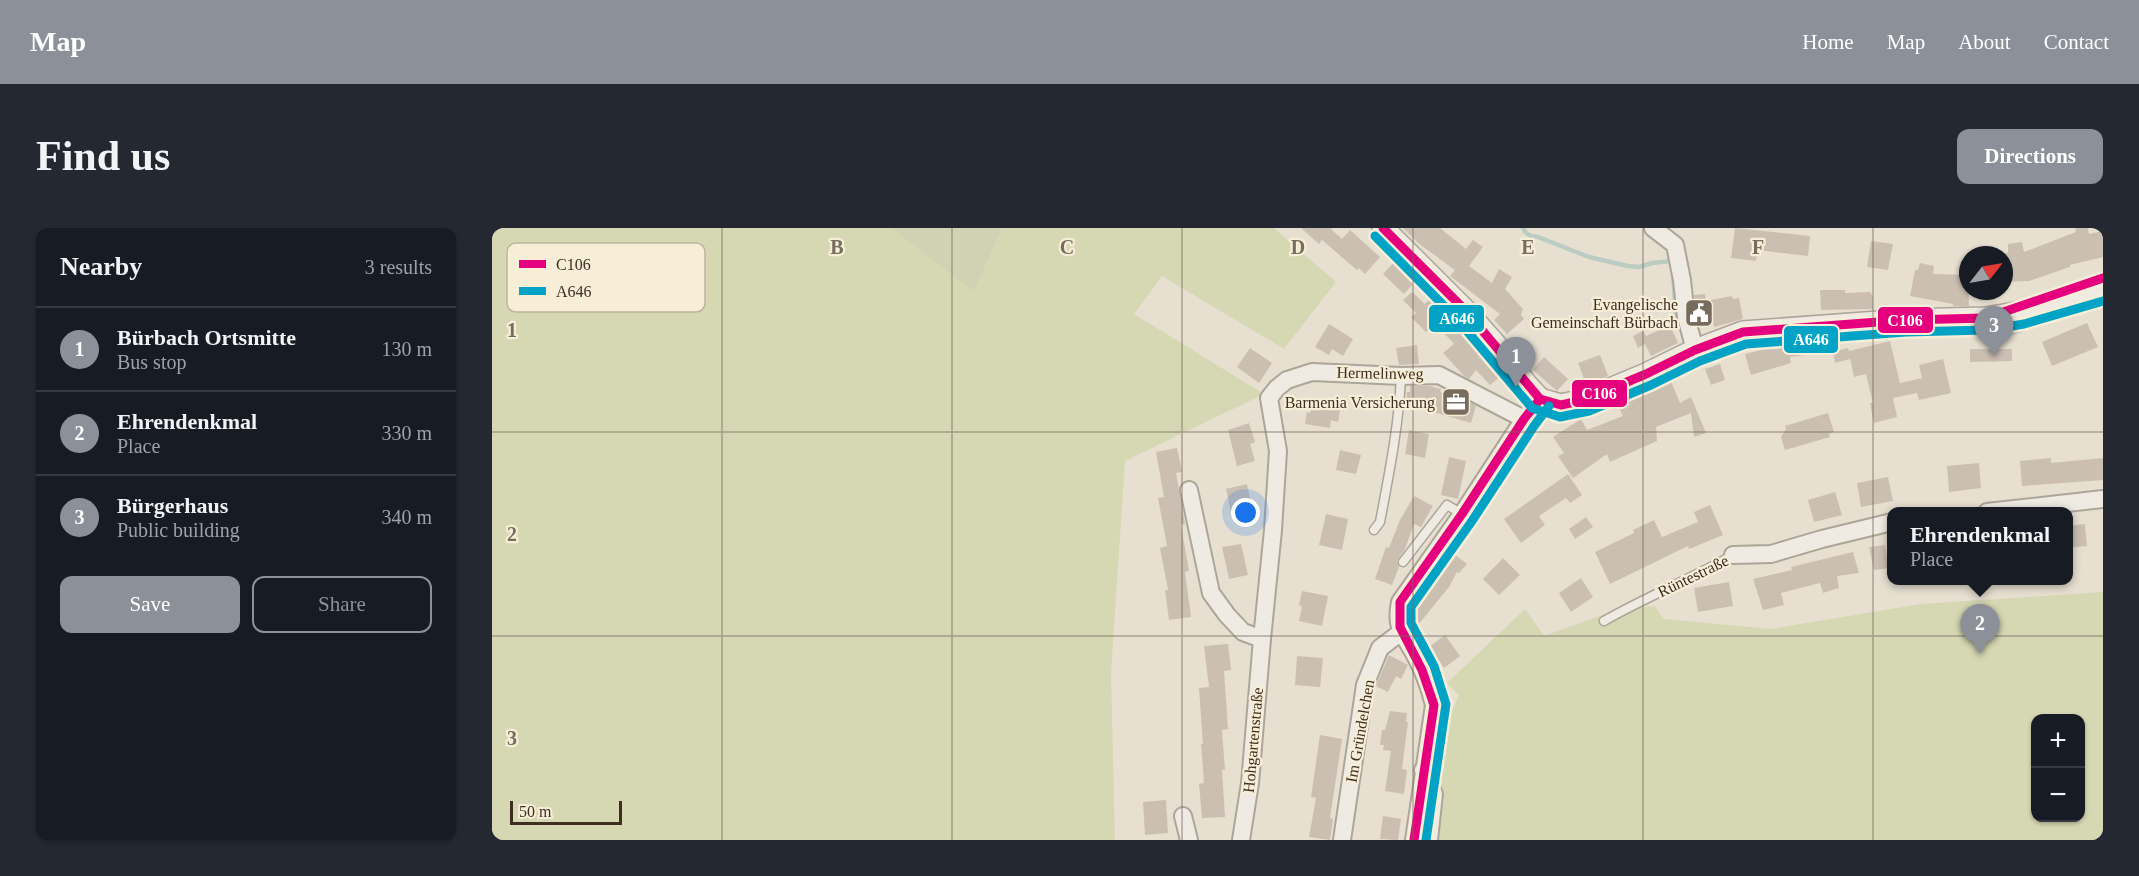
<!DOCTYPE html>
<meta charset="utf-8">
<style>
:root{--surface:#171b24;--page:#242831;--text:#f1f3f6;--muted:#9ea1a6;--line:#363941;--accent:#8c9099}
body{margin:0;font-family:"Times New Roman",serif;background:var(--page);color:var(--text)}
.controls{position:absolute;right:18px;bottom:18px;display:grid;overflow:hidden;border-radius:12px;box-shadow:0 2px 4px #0004}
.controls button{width:54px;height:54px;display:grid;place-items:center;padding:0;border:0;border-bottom:2px solid var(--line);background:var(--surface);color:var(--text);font:30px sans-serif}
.compass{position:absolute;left:1467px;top:18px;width:54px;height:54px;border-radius:50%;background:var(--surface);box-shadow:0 2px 4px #0004;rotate:59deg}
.scale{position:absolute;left:18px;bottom:15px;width:112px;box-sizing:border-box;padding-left:6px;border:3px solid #3d2e20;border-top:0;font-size:16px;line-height:21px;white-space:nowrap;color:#3d2e20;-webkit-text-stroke:4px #f7eed8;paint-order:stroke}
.you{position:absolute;left:754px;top:285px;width:21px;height:21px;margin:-15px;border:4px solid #fff;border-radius:50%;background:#1a73e8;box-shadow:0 0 0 9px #1a73e833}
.badge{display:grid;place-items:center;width:39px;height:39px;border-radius:50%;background:var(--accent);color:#fff;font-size:20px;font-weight:700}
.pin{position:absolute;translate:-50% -50px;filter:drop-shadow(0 2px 3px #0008)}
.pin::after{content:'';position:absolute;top:32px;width:21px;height:18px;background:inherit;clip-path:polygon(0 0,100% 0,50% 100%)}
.popup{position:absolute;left:1395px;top:279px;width:186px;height:78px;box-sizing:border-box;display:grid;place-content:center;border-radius:12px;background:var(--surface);filter:drop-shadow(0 2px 4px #0005);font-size:20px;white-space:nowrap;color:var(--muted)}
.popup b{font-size:22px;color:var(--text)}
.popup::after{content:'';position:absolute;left:50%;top:100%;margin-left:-12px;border:12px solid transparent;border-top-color:var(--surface)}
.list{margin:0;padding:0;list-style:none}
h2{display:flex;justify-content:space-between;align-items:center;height:78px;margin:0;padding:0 24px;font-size:26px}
h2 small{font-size:20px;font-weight:400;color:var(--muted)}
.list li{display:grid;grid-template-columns:39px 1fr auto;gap:18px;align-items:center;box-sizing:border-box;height:84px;padding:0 24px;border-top:2px solid var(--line)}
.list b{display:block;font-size:22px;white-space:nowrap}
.list p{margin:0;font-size:20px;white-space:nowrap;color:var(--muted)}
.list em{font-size:20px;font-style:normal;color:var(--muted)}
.actions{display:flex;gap:12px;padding:18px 24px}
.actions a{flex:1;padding:14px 0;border:2px solid var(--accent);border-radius:12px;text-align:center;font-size:21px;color:var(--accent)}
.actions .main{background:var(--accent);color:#fff}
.map{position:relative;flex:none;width:1611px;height:612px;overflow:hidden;border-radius:12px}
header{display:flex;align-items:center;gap:36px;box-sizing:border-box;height:84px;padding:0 30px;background:var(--accent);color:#fff}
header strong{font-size:28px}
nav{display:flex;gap:33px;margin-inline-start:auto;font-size:21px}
.intro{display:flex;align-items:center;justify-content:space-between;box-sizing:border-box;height:144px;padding:0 36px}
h1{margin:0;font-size:42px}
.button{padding:15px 27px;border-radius:12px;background:var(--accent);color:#fff;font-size:21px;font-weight:700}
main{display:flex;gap:36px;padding:0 36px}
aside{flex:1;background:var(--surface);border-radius:12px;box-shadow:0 2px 4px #0004}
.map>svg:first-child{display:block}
.green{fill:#d6d7b3;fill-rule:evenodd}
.cemetery{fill:#d1d1b3}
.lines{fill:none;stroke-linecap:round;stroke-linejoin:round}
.stream{stroke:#bcccc2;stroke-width:4.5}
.building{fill:#cbbfb2}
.service-casing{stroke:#ada599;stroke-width:11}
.minor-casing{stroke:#ada599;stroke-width:20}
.tertiary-casing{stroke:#ada599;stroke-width:24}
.service{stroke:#efebe3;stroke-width:8}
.minor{stroke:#efebe3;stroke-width:16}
.tertiary{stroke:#efebe3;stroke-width:21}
.bus-1-casing{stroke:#f7eed8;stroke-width:14}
.bus-2-casing{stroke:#f7eed8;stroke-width:14}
.bus-1{stroke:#e5007d;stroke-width:9}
.bus-2{stroke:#03a3c5;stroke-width:9}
.grid{fill:none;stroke:#786c5e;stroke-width:1.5;stroke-opacity:0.55}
.labels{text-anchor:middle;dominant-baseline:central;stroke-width:4.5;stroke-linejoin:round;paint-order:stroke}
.poi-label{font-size:16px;fill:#3d2e20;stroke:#f7eed8;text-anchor:end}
.street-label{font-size:16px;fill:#3d2e20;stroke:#f7eed8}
.key{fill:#f7eed8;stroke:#bfb4a1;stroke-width:1.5}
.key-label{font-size:16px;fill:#3d2e20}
.grid-label{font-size:20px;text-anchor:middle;font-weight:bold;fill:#786c5e;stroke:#f7eed8;stroke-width:4.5;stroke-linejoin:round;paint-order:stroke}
.line-badge{stroke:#f7eed8;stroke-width:2}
.badge-label{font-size:16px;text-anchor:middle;font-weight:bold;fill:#fff}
</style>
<header>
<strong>Map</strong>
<nav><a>Home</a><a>Map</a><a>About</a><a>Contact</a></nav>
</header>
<div class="intro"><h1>Find us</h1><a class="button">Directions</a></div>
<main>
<aside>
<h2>Nearby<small>3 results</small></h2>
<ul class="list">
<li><span class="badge">1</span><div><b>Bürbach Ortsmitte</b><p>Bus stop</p></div><em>130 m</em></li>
<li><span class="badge">2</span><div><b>Ehrendenkmal</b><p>Place</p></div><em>330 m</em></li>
<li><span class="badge">3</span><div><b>Bürgerhaus</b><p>Public building</p></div><em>340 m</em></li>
</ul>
<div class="actions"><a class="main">Save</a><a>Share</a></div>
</aside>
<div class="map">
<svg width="1611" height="612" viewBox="0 0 1611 612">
<rect width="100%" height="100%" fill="#e7e0d1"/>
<g class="green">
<polygon points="0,0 399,0 482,62 510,0 782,0 844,54 792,121 670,48 642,86 772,166 633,233 619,445 623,612 0,612"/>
<path d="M1611,364V612H945L951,504L967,467L955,455L1033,381L1052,408L1121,383L1163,378L1172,391L1279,401L1429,376ZM1544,490H1588V590H1544Z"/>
</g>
<polygon class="cemetery" points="399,0 510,0 482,63"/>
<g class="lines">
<g class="stream">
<path d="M1031,0C1034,7 1039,9 1046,9L1097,29L1136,38L1147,39L1160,35L1179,33L1181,35"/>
<polyline points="1181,46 1184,88 1186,91"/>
<polyline points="1508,108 1530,102"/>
</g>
</g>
<g class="building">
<polygon points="809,0 840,0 839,1 850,11 858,2 888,29 873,46 867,40 865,42 830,12 827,16"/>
<polygon points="911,0 948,0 974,21 981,12 991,19 977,38 1000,55 1007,41 1020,49 1013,61 1031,81 1029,87 1032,91 1015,106 1002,92 1008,86 958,48 963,42 926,15"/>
<polygon points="1243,0 1318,8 1316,28 1266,22 1264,33 1239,30"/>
<polygon points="1583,0 1596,0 1597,6 1611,3 1611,29 1578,37 1578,39 1537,53 1512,54 1512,25 1516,25 1516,16 1530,14 1532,24 1584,4"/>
<polygon points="1379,13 1401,16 1396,42 1375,39"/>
<polygon points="902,34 923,54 912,66 891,46"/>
<polygon points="1428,35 1442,38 1441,46 1476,47 1477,78 1461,78 1461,76 1418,68 1423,42 1426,42"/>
<polygon points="1328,62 1353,62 1353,65 1378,64 1381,68 1381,81 1329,82"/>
<polygon points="920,64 933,76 940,69 974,104 1010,147 998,157 984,142 977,151 972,148 951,125 962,116 943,95 934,104 919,89 924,85 911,72"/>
<polygon points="1213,66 1214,73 1240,68 1241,71 1247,70 1251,91 1222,99 1221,91 1206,93 1202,67"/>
<polygon points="1595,95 1606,119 1560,138 1550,114"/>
<polygon points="837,96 861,111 851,128 840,121 837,127 823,119"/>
<polygon points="1178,97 1186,115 1159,128 1153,116 1146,120 1141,108 1151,103 1154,108"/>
<polygon points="1313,113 1315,127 1298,129 1299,135 1259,147 1253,126 1292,116"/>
<polygon points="1398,113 1408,155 1430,150 1427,137 1451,131 1459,165 1427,172 1425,165 1401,170 1405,189 1382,195 1378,175 1381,175 1374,146 1362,149 1357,125 1358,131 1343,135 1341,124 1356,120 1357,123"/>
<polygon points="925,117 927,136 907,137 904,120"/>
<polygon points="758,120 780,135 767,155 745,139"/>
<polygon points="1478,121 1520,121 1520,133 1478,134"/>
<polygon points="1108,127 1116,148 1094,156 1086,135"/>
<polygon points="1052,129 1076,151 1065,163 1041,142"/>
<polygon points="1228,136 1233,152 1219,157 1213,141"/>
<polygon points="1178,151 1188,175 1199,169 1214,205 1202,209 1199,185 1164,199 1165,213 1118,234 1115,226 1081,250 1066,228 1072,225 1061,209 1089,191 1095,202 1131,188 1126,177 1157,164 1156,161"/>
<polygon points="918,158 938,158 949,161 948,164 971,171 984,178 979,195 914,176 915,164 918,164"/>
<polygon points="821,172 849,177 846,194 839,192 838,200 813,196 815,184 818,185"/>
<polygon points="1336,185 1342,204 1337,206 1338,209 1293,222 1289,209 1294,201 1293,198"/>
<polygon points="757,195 763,214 758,216 763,233 745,238 736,202"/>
<polygon points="917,202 937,206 933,230 913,226"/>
<polygon points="685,220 690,244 684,245 693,296 689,297 697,343 693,344 699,389 677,392 673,362 676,362 668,320 675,318 666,270 672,269 664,224"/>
<polygon points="848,222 869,227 864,246 844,242"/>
<polygon points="957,229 974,233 966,271 949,267"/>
<polygon points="1559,230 1559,235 1611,230 1611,252 1530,258 1528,233"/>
<polygon points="1487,235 1489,260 1457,264 1455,238"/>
<polygon points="1076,246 1090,267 1078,275 1074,270 1047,288 1053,297 1029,315 1012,291"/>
<polygon points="1396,249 1401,273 1369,279 1365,255"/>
<polygon points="755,256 760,280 739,285 734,261"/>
<polygon points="1343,264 1350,287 1322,294 1316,272"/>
<polygon points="922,268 941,278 929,299 922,296 913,321 905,333 907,339 900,357 883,351 894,319 897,320 908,292"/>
<polygon points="1218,277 1231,307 1197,321 1196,318 1118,356 1103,324 1142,305 1141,302 1162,292 1170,309 1206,294 1202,284"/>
<polygon points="834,286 856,291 850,322 827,317"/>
<polygon points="1094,289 1101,299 1083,311 1077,301"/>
<polygon points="1593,296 1595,318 1576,320 1576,298"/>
<polygon points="749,316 756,347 737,351 730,319"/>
<polygon points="1393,317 1397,340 1382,342 1377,319"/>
<polygon points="958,323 975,336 967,345 965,344 957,359 921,403 918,395 937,358 935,357"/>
<polygon points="1361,324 1367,345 1345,348 1347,360 1331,365 1328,355 1289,365 1292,377 1271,382 1261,351 1300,342 1299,339"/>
<polygon points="1011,330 1028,347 1007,367 991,351"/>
<polygon points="1089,350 1101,369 1079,384 1067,365"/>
<polygon points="1237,354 1241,378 1206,384 1202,360"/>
<polygon points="810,363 836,368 830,398 807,393 810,378 807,377"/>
<polygon points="953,407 968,428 952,440 937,419"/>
<polygon points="736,416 739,442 732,443 736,501 730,502 733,542 730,542 733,589 710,590 707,556 712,555 709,516 711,516 707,460 717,459 712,418"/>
<polygon points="897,427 916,437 909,451 904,448 896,464 884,458"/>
<polygon points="805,428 831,430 828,459 803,457"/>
<polygon points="898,483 915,485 914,494 916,494 910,541 915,542 912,566 893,563 899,523 891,522 892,517 888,517 890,502 893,502"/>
<polygon points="828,507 850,511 838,590 841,591 838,612 817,609 824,570 819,569"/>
<polygon points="674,572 676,605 653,607 651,574"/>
<polygon points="891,588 909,591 906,612 888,611"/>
</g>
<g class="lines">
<g class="service-casing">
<g id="service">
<path d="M882,302L888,294C897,246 907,197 909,148"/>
<polyline points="911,334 955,277 970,286"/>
<path d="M1112,393C1154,369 1199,351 1241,327"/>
</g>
</g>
<g class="minor-casing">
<g id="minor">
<polyline points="1161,0 1183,17 1190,52 1194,89 1203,122"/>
<polyline points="697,262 719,365 735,387 751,404 770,411"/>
<polyline points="1495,284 1611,271"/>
<polyline points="1241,327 1279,326 1330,311 1400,294"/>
<polyline points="931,542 942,566 937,612"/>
<polyline points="691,588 697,612"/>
<polyline points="749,612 758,555 770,411 781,302 786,223 777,170 785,160 795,152 820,144 909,148 947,147 1032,191"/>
<polyline points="850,612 873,457 888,420 908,405"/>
<path d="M922,612L942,477C938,461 933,446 925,431C914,408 902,403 908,374L970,286L1032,191L1048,171"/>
</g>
</g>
<g class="tertiary-casing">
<polyline id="tertiary" points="891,0 973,82 1004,117 1035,157 1048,171 1069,177 1092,172 1154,146 1203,122 1251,104 1413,92 1494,90 1529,84 1611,60"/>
</g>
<use href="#service" class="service"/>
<use href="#minor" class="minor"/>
<use href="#tertiary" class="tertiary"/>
<g class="bus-1-casing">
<g id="bus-1">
<polyline points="891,0 973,82 1048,171 1069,177 1092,172 1154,146 1203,122 1251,104 1413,92 1494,90 1611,50"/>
<polyline points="922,612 942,477 930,442 908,399 908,374 970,286 1032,191 1048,171"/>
</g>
</g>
<g class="bus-2-casing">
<g id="bus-2">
<polyline points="883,8 964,90 1040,180 1068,189 1097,183 1159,157 1208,133 1254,116 1414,104 1496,102 1532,96 1611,73"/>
<polyline points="934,612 954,476 942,438 919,395 919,379 980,293 1042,198 1057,178"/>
</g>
</g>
<use href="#bus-1" class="bus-1"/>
<use href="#bus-2" class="bus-2"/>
</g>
<path class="grid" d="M230,0V612M460,0V612M690,0V612M921,0V612M1151,0V612M1381,0V612M0,204H1611M0,408H1611"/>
<defs>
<g id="civic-square" transform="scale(1.5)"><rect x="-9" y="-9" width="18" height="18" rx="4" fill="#786c5e" stroke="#f7eed8"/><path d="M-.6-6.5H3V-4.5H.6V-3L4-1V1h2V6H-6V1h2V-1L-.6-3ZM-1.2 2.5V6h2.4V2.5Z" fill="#fff"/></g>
<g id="office-square" transform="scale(1.5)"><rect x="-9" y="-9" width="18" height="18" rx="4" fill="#786c5e" stroke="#f7eed8"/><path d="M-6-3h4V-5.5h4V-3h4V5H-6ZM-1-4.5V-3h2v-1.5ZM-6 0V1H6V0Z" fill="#fff"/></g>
</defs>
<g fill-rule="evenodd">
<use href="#civic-square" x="1207" y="85"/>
<use href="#office-square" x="964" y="174"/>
</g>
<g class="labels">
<g class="poi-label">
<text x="1186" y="76">Evangelische<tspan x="1186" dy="18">Gemeinschaft Bürbach</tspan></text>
<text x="943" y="174">Barmenia Versicherung</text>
</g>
<g class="street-label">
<text transform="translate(888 145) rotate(1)">Hermelinweg</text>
<text transform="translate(1201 348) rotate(-26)">Rüntestraße</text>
<text transform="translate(868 503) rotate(-80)">Im Gründelchen</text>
<text transform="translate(761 512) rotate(-85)">Hohgartenstraße</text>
</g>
</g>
<rect x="15" y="15" width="198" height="69" rx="9" class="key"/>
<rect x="27" y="32" width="27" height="8" fill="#e5007d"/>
<rect x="27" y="59" width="27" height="8" fill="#03a3c5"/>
<g class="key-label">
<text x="64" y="42">C106</text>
<text x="64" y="69">A646</text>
</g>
<g class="grid-label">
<text x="345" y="26">B</text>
<text x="575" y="26">C</text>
<text x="806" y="26">D</text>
<text x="1036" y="26">E</text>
<text x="1266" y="26">F</text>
<text x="20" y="109">1</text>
<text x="20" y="313">2</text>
<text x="20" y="517">3</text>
</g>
<g class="line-badge">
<rect x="936" y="76" width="57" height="29" rx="6" fill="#03a3c5"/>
<rect x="1385" y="78" width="57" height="28" rx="6" fill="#e5007d"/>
<rect x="1291" y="97" width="56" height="29" rx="6" fill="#03a3c5"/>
<rect x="1079" y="151" width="57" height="29" rx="6" fill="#e5007d"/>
</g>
<g class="badge-label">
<text x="965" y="96">A646</text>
<text x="1413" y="98">C106</text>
<text x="1319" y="117">A646</text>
<text x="1107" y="171">C106</text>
</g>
</svg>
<div class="controls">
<button>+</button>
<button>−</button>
</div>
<svg class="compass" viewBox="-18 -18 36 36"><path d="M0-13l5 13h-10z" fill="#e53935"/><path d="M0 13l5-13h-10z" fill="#9ea1a6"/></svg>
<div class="scale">50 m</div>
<div class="you"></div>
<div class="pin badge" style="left:1024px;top:159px">1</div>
<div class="pin badge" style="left:1488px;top:426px">2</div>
<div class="popup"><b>Ehrendenkmal</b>Place</div>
<div class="pin badge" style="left:1502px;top:128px">3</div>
</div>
</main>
